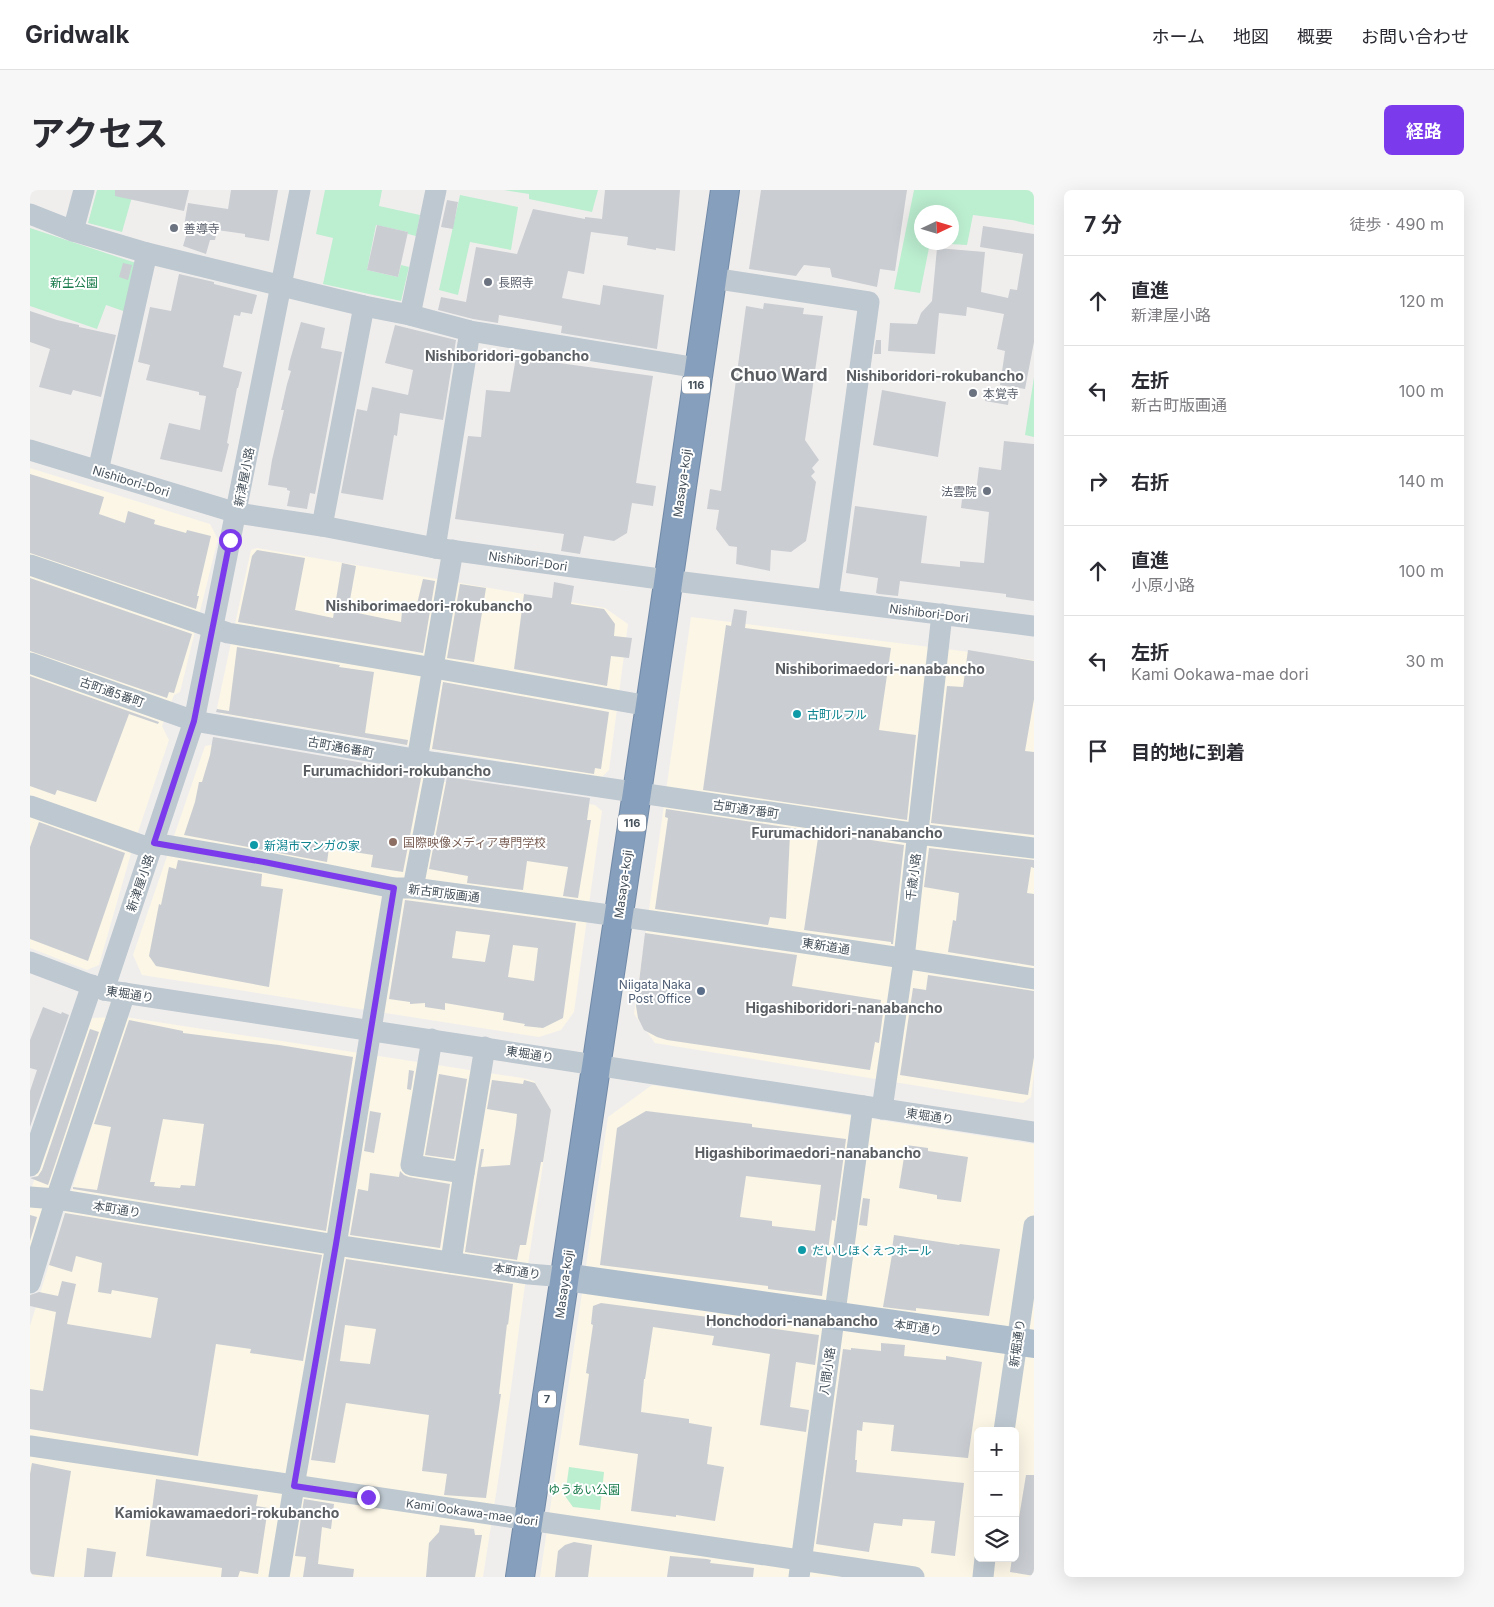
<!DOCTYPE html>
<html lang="ja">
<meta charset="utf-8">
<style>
:root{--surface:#fff;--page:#f7f7f7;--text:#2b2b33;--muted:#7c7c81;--line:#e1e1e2;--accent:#7c3aed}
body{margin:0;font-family:Inter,"Noto Sans JP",sans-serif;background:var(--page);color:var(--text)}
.controls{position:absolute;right:15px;bottom:15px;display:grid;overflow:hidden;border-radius:8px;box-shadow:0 5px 20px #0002}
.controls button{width:45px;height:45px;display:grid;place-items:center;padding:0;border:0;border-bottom:1px solid var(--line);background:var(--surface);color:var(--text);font:25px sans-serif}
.compass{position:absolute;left:884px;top:15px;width:45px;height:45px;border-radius:50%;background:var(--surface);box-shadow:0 5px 20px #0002;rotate:86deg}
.stop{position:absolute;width:15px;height:15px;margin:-11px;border:4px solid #7c3aed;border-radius:50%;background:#fff}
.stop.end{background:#7c3aed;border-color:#fff;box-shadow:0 1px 5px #0008}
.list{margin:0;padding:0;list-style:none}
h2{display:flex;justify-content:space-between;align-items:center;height:65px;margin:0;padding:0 20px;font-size:21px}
h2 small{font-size:16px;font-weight:400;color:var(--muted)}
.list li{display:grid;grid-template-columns:32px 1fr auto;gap:15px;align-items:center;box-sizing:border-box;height:90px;padding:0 20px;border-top:1px solid var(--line)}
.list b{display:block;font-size:19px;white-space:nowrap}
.list p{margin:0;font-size:16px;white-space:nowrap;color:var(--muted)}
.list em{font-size:16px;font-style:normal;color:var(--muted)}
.icon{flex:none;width:28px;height:28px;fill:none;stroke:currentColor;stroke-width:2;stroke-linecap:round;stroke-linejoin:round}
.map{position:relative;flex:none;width:1004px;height:1387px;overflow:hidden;border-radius:8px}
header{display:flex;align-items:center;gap:30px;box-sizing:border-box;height:70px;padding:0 25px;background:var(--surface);border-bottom:1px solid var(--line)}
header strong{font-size:24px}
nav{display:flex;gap:28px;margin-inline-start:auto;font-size:18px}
.intro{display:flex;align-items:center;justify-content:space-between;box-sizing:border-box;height:120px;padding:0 30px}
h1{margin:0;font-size:35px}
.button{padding:12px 22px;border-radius:8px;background:var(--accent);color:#fff;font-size:18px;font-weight:700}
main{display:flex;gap:30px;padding:0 30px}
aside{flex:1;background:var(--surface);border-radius:8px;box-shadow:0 5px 20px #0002}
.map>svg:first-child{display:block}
.commercial{fill:#fbf6e6;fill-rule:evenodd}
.green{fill:#bceed0}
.building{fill:#cacdd2;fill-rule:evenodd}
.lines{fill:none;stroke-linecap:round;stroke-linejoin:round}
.highway-casing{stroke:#718aa8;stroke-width:30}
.minor{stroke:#bec8d0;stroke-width:21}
.major{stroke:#adbdcc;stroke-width:28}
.highway{stroke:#869fbc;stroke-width:28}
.route{stroke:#7c3aed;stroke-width:6}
.worship-dot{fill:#6b7280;stroke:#fff;stroke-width:2}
.culture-dot{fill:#0f9aa8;stroke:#fff;stroke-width:2}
.education-dot{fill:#8d6e63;stroke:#fff;stroke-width:2}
.service-dot{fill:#5c6f8a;stroke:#fff;stroke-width:2}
.labels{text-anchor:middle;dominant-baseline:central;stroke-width:4;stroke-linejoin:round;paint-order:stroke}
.shield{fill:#fff;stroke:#7e858c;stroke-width:1}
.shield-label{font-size:11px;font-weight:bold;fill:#46515b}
.worship-label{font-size:12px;fill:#5b616d;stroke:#fff;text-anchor:start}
.park-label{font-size:12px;fill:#187b4b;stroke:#fff}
.street-label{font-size:12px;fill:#46515b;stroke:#fff}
.culture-label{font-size:12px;fill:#0d838f;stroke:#fff;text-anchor:start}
.education-label{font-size:12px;fill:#785e54;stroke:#fff;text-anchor:start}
.service-label{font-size:12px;fill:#4e5e75;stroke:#fff;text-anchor:end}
.neighbourhood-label{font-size:14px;font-weight:bold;fill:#5a5e62;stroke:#fff}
.district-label{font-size:18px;font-weight:bold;fill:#5a5e62;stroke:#fff}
</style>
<header>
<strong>Gridwalk</strong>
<nav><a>ホーム</a><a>地図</a><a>概要</a><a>お問い合わせ</a></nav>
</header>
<div class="intro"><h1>アクセス</h1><a class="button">経路</a></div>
<main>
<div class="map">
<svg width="1004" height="1387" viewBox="0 0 1004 1387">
<rect width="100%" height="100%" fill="#f0eeed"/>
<g class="commercial">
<polygon points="0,278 180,334 188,349 150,502 144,505 132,536 139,550 102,660 69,775 57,780 0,758"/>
<polygon points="227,358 575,418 598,434 579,580 571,588 191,524 187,518 221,360"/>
<polygon points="661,427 1004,470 1004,884 1001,907 993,913 625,853 604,824"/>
<polygon points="185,554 445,597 565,615 572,621 544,822 531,840 509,847 112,785 103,765 175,556"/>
<polygon points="85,827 0,1079 0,1003 5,987 62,828"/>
<polygon points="95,827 492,888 504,891 521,920 494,1102 471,1272 453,1387 0,1387 0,1136"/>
<path d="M622,895L1004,954V1387H510L578,927ZM948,1241H985V1368H948Z"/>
</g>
<g class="green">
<polygon points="67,0 104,0 92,42 58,33"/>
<polygon points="295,0 352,0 349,16 390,25 386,46 378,44 378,42 346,35 337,80 368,87 371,75 379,77 371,111 293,94 303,48 286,44"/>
<polygon points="474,0 568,0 562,22 499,9 499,4"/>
<polygon points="884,0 1004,0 1004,35 982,30 943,25 937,55 903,53 922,52 922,22 892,22 892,52 900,53 890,103 864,99"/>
<polygon points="430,5 488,17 481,60 440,52 428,105 409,100"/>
<polygon points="0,38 109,74 96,122 76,115 67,139 0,116"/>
<polygon points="1004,187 1004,247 995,245"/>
<polygon points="539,1277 574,1282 570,1320 543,1317 535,1306"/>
</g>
<g class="building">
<polygon points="85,0 159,0 154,21 85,6"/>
<polygon points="201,0 248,0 239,51 215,47 215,44 187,40 185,50 180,50 176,64 153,56 159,36 154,36 158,13 198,19"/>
<polygon points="575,0 650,0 645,61 626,58 626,60 597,55 598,47 561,42 554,84 538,81 532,108 570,115 573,95 634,105 627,159 531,143 532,136 469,125 468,133 443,129 408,120 411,107 436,112 446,57 487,64 503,19 555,29 555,27 572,29"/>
<polygon points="731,0 877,0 865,81 850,79 847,97 802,87 800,78 774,75 766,86 719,79"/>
<polygon points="417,10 428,12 423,39 411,37"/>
<polygon points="347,35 378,42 368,87 337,80"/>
<polygon points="953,36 1004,44 1004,152 995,199 970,195 975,161 967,159 974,124 937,117 936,126 909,123 905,164 858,161 860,133 887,134 891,123 902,111 907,58 955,62 951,102 978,108 980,99 987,100 993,64 950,57"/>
<polygon points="93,73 102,75 98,90 89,87"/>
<polygon points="149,84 184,92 184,94 227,105 222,124 211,122 210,126 204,125 193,177 212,182 208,198 207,198 197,253 199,254 192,282 130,269 139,233 170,240 176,206 169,205 169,202 116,190 120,175 108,172 120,117 141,121"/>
<polygon points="734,113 774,118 773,124 793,126 775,250 789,270 782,278 785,282 781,286 786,292 778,341 776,351 761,362 741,360 740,381 706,374 707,357 699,356 686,339 689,320 677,319 680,299 691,301 716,116 733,119"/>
<polygon points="0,121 27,130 49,135 49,137 86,145 71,207 43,200 41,205 9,197 20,159 0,152"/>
<polygon points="271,132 295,138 291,158 312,162 285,304 280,303 277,319 257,316 260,301 257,300 257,298 238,295 242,270 254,220 251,220 257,194 261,181 258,180 260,170"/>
<polygon points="365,135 426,150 413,230 370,223 367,246 364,245 353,310 311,303 327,219 337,221 342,197 378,205 383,180 355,173"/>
<polygon points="846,150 851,150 851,164 844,164"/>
<polygon points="486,167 623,186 606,293 626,296 623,316 602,313 597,343 584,351 554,346 550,364 531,361 534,344 425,329 438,246 451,247 456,200 480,202"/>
<polygon points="957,197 980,201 978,215 955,211"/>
<polygon points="852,200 916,212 908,267 843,255"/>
<polygon points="974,251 1004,254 1004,411 976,407 976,404 870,391 868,406 849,404 846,403 848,388 816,383 825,316 897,326 891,373 930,377 930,371 954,373 959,322 931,318 933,300 946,302 949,277 971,280"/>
<polygon points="0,284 74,307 69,324 95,333 98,321 125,330 124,334 156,343 157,340 181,346 167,406 169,406 166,419 0,363"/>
<polygon points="227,360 275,368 265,420 303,428 312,373 326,376 318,421 371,432 373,412 387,414 393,389 405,391 393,463 208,432 222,366"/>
<polygon points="0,388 162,444 144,503 139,502 137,508 0,461"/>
<polygon points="524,392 544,396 541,414 574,419 585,434 584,446 602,448 599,468 581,466 577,496 484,479 494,404 522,408"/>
<polygon points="430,394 456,398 444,472 417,468"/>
<polygon points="704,419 717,421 715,438 861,458 849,540 886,545 877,630 673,600 696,435 701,436"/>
<polygon points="207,457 310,475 309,477 344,482 335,543 378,550 377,555 186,522 187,519 199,521"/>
<polygon points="938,460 1004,471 1004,509 995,561 1004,562 1004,645 901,633 917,496 933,497"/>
<polygon points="0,486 129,532 128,534 99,524 66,612 27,600 25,605 0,596"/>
<polygon points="413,492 579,522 571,579 565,578 564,584 402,559"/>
<polygon points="183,547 392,583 373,682 341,677 343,665 299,658 297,672 154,645 165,612 169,592 172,592 180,565"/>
<polygon points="417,587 560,608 557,630 561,630 548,708 533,706 538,677 497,671 493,700 437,693 438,686 399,679"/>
<polygon points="636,619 874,655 863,754 861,754 861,752 774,740 788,648 760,644 756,729 740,727 738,735 625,719 638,628 635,627"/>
<polygon points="9,632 95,663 58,771 0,749 0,657"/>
<polygon points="899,658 1004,670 1004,678 1001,677 997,703 1004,704 1004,776 918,762 923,730 926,731 929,703 894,697"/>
<polygon points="148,670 232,684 231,696 253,699 239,797 126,776 119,766 129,714 131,715 139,677 146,679"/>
<path d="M375,710L546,733L533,828L513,838L494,836L495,834L473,830L474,823L415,813V820L395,817V813L380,814V812L359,809ZM426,741L460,745L455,772L422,768ZM483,755L508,758L504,791L478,787Z"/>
<polygon points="615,743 767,765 762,796 851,810 849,822 853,823 849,853 845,852 840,880 637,850 627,847 614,840 608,828 606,816"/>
<polygon points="898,785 1004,801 1004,867 998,905 870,885 883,798 896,800"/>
<polygon points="13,817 31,824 32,822 39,825 0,937 0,901 7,880 0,878 0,850"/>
<path d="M99,830L153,841V843L249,855L323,867L296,1041L43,999V997L67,1000L81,937L64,934ZM133,929L174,934L165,996L151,995L150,998L124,996L125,992H120Z"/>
<polygon points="60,839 69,842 18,995 0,988 8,986 12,980"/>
<polygon points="379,880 384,881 381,900 377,899"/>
<polygon points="409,884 437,889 424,969 395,965"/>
<polygon points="462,890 493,894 494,890 505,893 521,920 513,972 511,972 496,1055 490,1055 487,1070 435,1062 451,959 454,959 451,977 480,975 486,935 487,924 457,919"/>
<polygon points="340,921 351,923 344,963 334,961"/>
<path d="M616,921L722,934V937L816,949L805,1031L802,1030L792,1106L738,1099V1096L570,1075L587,938ZM716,986L791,995L785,1041L742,1036V1031L710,1027Z"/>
<polygon points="876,955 898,958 898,961 938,967 931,1012 907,1009 907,1005 869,998"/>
<polygon points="370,981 374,985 379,987 420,994 410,1058 320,1045 328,999 338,1001 340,983 369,987"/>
<polygon points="833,1008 840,1009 837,1036 829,1035"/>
<polygon points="35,1023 292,1065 273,1171 220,1163 221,1159 186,1154 168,1266 0,1239 0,1199 13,1201 26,1122 0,1116 0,1105 9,1102 28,1106 32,1091 46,1094 37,1134 121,1148 128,1108 82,1100 81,1104 68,1102 72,1073 46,1066 42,1082 19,1075"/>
<polygon points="0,1025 7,1027 0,1051"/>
<polygon points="864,1045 929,1055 930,1054 970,1059 959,1126 886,1118 886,1121 853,1117 863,1059 862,1059"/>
<path d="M316,1069L483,1094L478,1135L477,1134L469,1204H471L456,1308L414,1305L417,1284L392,1281L399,1225L316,1213L305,1273L281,1270ZM315,1135L346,1139L340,1174L310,1171Z"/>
<polygon points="571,1113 739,1135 738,1138 789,1145 785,1175 766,1172 760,1217 779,1220 776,1242 730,1235 740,1164 682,1155 684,1146 623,1137 615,1189 614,1189 611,1222 659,1229 659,1233 682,1237 677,1274 694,1277 685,1331 646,1325 646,1327 601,1321 608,1264 549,1255 559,1184 556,1183 563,1135 561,1134 563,1116"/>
<polygon points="851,1153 875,1155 874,1166 916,1170 916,1166 952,1172 938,1268 861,1261 864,1235 833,1232 832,1241 827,1240 825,1270 827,1270 826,1282 934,1293 925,1366 901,1363 905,1331 873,1329 872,1336 844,1333 839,1362 786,1354 813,1159 821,1160 821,1158 851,1161"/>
<polygon points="2,1273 41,1281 24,1387 0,1384 0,1284"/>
<polygon points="996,1285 1004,1285 1004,1386 980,1382 982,1368 985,1368 985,1352"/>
<polygon points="126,1289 228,1305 226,1316 238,1318 228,1384 210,1381 208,1387 191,1387 192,1378 116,1366"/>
<polygon points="274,1309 304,1314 301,1339 292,1337 288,1374 324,1379 323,1387 273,1387 276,1367 265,1366"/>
<polygon points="410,1335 444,1339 445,1345 452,1345 445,1387 396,1387 399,1353 409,1342"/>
<polygon points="544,1352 562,1355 558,1387 525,1387 528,1361 535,1355"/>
<polygon points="57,1358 86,1362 82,1387 54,1387"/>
<polygon points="640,1366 677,1369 681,1370 680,1373 724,1378 723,1387 637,1387"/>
</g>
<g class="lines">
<g class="highway-casing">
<polyline id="highway" points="490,1387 633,428 695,0"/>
</g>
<g class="minor">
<polyline points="0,24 43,41 117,63 334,116 380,125 440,141 668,178"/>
<polyline points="43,41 54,0"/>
<polyline points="682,88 839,112 798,410"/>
<polyline points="380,125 406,0"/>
<polyline points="0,260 207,323 292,336 405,358 637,390 1004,436"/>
<polyline points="68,281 117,63"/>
<polyline points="292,336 334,116"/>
<polyline points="405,358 440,141"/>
<polyline points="0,375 198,443 404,478 619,516"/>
<polyline points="0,473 164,531 407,573 888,644 1004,658"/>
<polyline points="387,570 423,360"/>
<polyline points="0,616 122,659"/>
<path d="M124,653L234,672L364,698H383C590,726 797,755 1004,789"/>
<polyline points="383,698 407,573"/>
<polyline points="0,772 74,800 1004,942"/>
<polyline points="74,800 164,531 270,0"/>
<polyline points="402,849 381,975 434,983 421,1072"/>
<polyline points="852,919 874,768 912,424"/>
<polyline points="0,976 62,795"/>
<polyline points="434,983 455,857"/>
<polyline points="0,1007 26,1009 306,1055 499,1084 535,1087"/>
<polyline points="0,1093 26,1009 95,803"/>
<polyline points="974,1241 1004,1036"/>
<polyline points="0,1256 884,1387"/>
<polyline points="249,1387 264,1296 306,1055 364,698"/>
<polyline points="769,1387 833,916"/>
<polyline points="953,1387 955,1368"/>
</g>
<polyline class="major" points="535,1087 1004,1154"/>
<use href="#highway" class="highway"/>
</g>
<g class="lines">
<polyline class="route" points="200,350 164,531 124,653 234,672 364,698 306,1054 264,1296 338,1307"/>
</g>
<g class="worship-dot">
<circle cx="144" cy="38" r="5"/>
<circle cx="458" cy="92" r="5"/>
<circle cx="943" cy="203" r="5"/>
<circle cx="957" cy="301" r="5"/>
</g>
<g class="culture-dot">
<circle cx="767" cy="524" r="5"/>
<circle cx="224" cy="655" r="5"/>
<circle cx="772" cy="1060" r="5"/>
</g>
<circle class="education-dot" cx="363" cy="652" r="5"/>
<circle class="service-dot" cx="671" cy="801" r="5"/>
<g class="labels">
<g class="shield">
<rect x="652" y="186.5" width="28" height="17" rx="4"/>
<rect x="588" y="624.5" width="28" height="17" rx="4"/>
<rect x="508" y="1200.5" width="18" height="17" rx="4"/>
</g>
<g class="shield-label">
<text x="666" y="195">116</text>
<text x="602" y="633">116</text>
<text x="517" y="1209">7</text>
</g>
<g class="worship-label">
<text x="154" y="38">善導寺</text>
<text x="468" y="92">長照寺</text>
<text x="953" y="203">本覚寺</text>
<text x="947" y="301" text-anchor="end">法雲院</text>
</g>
<g class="park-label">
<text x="44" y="92">新生公園</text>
<text x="554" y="1299">ゆうあい公園</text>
</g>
<g class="street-label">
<text transform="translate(214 287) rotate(-79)">新津屋小路</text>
<text transform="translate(101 291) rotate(17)">Nishibori-Dori</text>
<text transform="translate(652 293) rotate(-82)">Masaya-koji</text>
<text transform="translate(498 371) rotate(8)">Nishibori-Dori</text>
<text transform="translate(899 423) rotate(7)">Nishibori-Dori</text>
<text transform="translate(82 502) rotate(19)">古町通5番町</text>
<text transform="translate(311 557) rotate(10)">古町通6番町</text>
<text transform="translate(716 619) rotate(8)">古町通7番町</text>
<text transform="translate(883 687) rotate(-83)">千歳小路</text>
<text transform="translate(110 693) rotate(-71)">新津屋小路</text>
<text transform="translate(593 694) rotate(-82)">Masaya-koji</text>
<text transform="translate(414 703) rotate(7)">新古町版画通</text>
<text transform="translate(796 756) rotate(9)">東新道通</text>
<text transform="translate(100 804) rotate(9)">東堀通り</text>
<text transform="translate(500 864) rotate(9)">東堀通り</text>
<text transform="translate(900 926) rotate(8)">東堀通り</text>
<text transform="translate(87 1019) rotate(9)">本町通り</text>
<text transform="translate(487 1081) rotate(8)">本町通り</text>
<text transform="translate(534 1094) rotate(-82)">Masaya-koji</text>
<text transform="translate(888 1137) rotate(8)">本町通り</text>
<text transform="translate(987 1153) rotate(-82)">新堀通り</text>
<text transform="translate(797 1181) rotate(-82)">八間小路</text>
<text transform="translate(442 1322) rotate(8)">Kami Ookawa-mae dori</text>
</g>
<g class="culture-label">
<text x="777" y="524">古町ルフル</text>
<text x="234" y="655">新潟市マンガの家</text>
<text x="782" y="1060">だいしほくえつホール</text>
</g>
<g class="education-label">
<text x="373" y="652">国際映像メディア専門学校</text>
</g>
<g class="service-label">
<text x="661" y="794">Niigata Naka<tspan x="661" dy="14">Post Office</tspan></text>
</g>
<g class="neighbourhood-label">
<text x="477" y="165">Nishiboridori-gobancho</text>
<text x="905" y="185">Nishiboridori-rokubancho</text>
<text x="399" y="415">Nishiborimaedori-rokubancho</text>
<text x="850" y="478">Nishiborimaedori-nanabancho</text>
<text x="367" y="580">Furumachidori-rokubancho</text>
<text x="817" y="642">Furumachidori-nanabancho</text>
<text x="814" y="817">Higashiboridori-nanabancho</text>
<text x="778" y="962">Higashiborimaedori-nanabancho</text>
<text x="762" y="1130">Honchodori-nanabancho</text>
<text x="197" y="1322">Kamiokawamaedori-rokubancho</text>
</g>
<g class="district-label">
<text x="749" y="184">Chuo Ward</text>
</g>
</g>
</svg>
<div class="controls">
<button>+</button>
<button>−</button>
<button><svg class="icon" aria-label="layers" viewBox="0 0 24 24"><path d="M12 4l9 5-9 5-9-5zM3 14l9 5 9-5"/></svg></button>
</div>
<svg class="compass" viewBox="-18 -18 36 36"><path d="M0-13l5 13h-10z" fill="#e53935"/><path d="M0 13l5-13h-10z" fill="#7c7c81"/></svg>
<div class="stop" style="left:200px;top:350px"></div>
<div class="stop end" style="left:338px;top:1307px"></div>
</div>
<aside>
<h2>7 分<small>徒歩 · 490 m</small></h2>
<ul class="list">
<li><svg class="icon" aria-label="ahead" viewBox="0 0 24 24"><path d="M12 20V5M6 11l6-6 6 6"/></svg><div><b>直進</b><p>新津屋小路</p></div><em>120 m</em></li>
<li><svg class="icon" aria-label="left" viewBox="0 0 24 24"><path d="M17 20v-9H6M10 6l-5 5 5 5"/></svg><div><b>左折</b><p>新古町版画通</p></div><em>100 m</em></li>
<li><svg class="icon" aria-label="right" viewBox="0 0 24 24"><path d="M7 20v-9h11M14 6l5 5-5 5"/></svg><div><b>右折</b></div><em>140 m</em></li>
<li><svg class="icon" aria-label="ahead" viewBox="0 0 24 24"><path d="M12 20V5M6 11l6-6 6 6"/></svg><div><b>直進</b><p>小原小路</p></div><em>100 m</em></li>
<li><svg class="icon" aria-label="left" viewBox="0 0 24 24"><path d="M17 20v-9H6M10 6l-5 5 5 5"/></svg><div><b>左折</b><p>Kami Ookawa-mae dori</p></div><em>30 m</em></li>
<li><svg class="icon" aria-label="arrive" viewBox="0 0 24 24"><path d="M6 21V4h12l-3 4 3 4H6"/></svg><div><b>目的地に到着</b></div></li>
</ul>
</aside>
</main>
